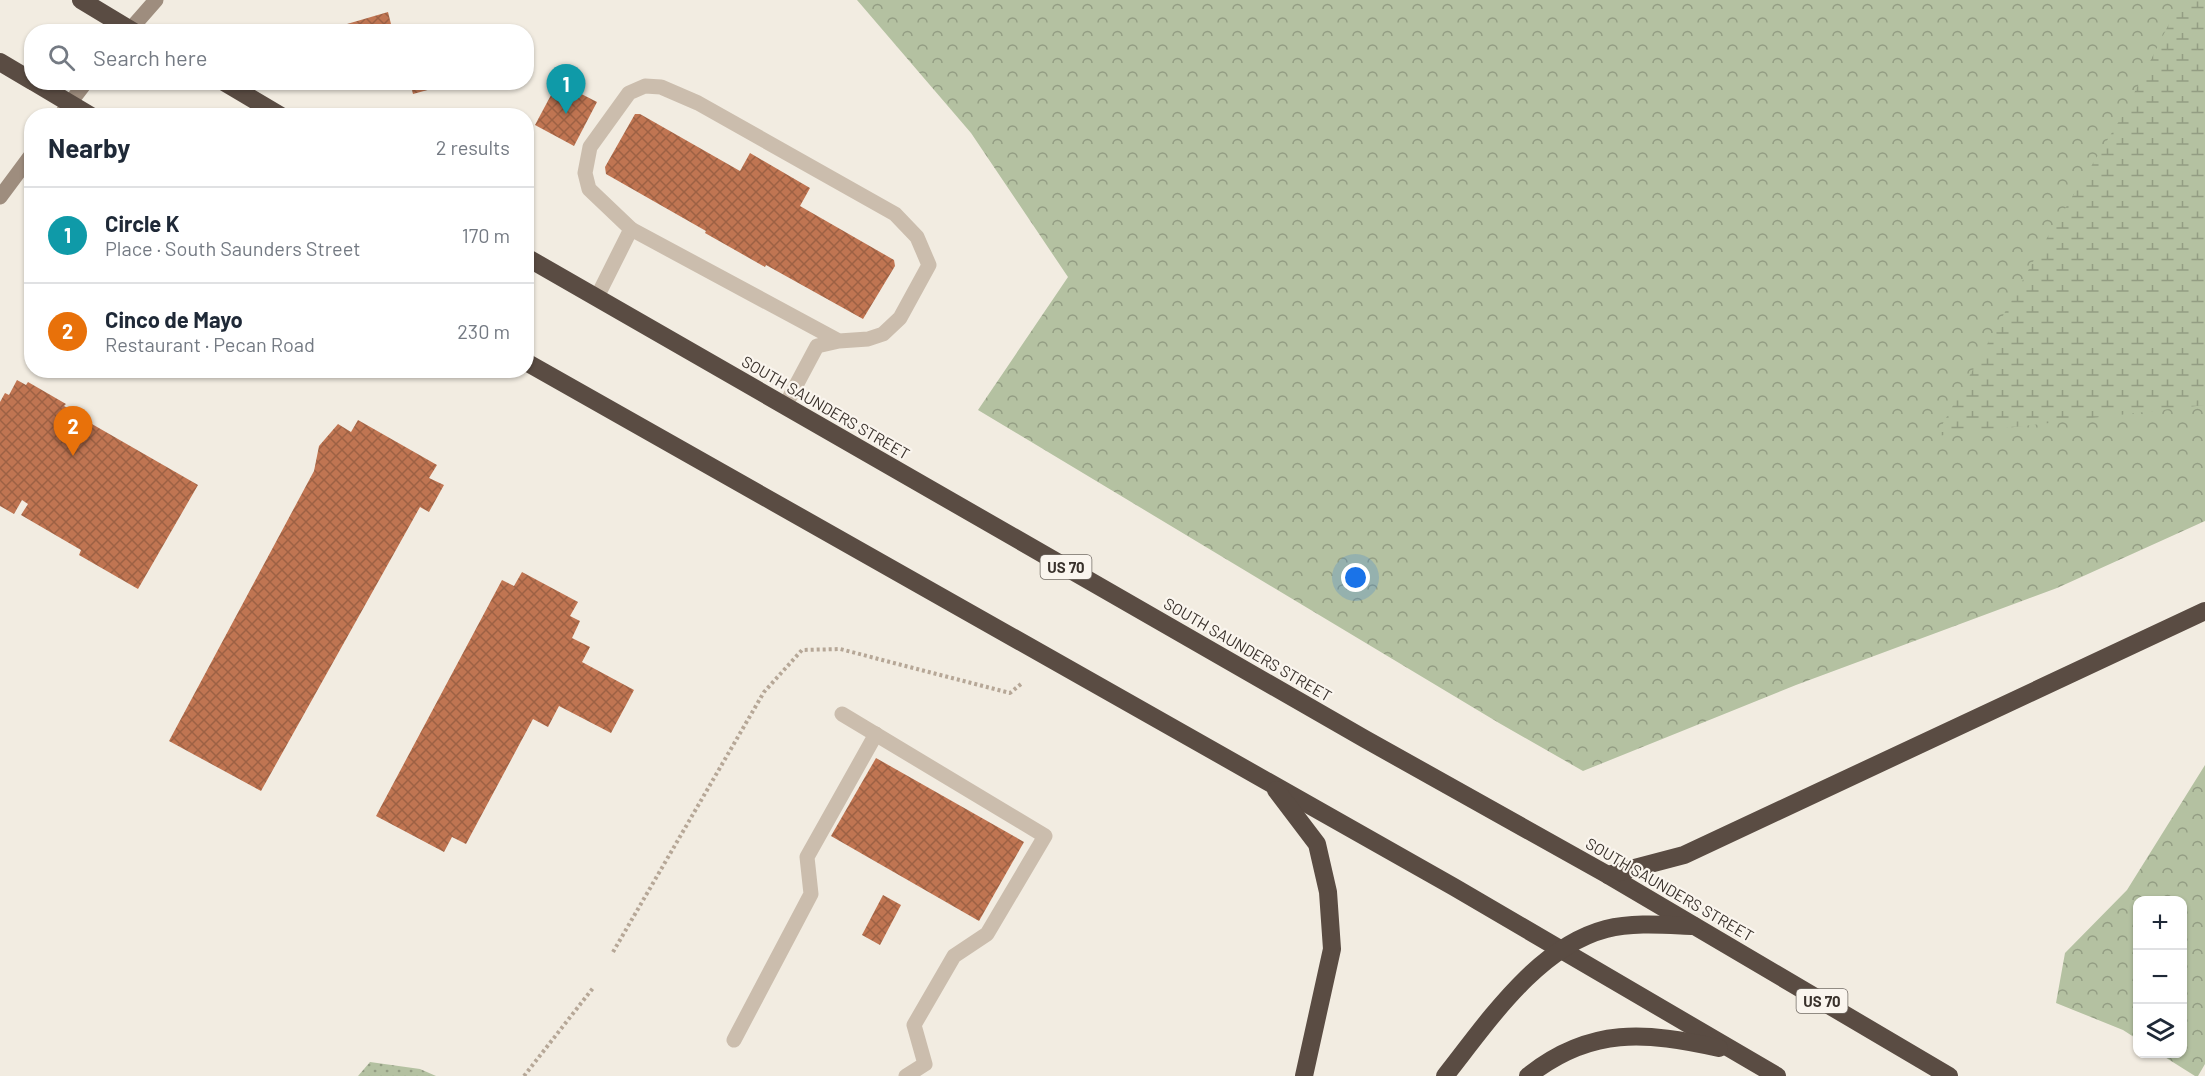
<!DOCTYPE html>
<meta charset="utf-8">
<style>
:root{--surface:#fff;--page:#f2f2f3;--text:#1f2937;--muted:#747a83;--line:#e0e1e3;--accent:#db2777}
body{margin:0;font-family:Barlow,sans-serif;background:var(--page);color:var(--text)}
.controls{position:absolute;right:18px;bottom:18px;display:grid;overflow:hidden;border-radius:12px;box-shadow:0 2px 4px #0004}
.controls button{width:54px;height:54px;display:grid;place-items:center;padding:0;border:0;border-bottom:2px solid var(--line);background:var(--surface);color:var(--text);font:30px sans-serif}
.you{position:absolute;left:1356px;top:578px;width:21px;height:21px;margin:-15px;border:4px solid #fff;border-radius:50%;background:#1a73e8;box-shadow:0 0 0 9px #1a73e833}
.badge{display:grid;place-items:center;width:39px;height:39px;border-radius:50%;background:var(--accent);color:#fff;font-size:20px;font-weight:700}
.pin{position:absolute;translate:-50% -50px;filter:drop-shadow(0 2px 3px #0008)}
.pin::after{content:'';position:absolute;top:32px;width:21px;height:18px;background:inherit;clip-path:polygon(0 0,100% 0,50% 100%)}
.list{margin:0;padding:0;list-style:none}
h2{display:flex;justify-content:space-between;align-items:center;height:78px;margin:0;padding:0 24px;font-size:26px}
h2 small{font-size:20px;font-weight:400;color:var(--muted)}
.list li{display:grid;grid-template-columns:39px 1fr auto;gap:18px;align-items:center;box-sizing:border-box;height:96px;padding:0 24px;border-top:2px solid var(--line)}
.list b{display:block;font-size:22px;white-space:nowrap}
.list p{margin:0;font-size:20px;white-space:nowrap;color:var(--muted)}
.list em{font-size:20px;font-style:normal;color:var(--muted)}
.icon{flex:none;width:33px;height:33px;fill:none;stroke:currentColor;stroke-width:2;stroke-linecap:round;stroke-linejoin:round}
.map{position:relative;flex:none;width:2205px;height:1076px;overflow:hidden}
.search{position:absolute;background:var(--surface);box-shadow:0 2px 4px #0004;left:24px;top:24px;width:510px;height:66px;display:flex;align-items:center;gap:15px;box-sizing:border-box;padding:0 21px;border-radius:24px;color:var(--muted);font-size:22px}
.panel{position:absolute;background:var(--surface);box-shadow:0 2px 4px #0004;left:24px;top:108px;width:510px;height:270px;border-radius:24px}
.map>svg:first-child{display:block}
.grass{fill:url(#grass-dots)}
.forest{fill:url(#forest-crowns)}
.wetland{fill:url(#wetland-marsh)}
.building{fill:url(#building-cross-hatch)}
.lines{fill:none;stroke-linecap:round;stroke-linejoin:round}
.path{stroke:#b6a797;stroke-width:4;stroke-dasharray:3 3;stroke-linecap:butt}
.lane{stroke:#cbbdad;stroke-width:15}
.secondary{stroke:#9e8d7e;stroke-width:15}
.highway{stroke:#5a4c43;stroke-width:18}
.labels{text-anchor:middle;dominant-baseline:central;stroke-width:4.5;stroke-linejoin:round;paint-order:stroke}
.shield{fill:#faf5ee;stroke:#736c66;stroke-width:1.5}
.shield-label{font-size:15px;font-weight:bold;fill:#39312b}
.street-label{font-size:16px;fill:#39312b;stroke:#faf5ee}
</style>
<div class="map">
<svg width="2205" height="1076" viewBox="0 0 2205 1076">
<defs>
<pattern id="grass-dots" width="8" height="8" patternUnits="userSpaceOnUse" patternTransform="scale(1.5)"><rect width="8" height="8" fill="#b4c1a1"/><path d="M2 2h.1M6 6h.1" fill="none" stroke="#939d83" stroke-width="1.8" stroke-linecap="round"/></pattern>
<pattern id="forest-crowns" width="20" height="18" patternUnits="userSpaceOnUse" patternTransform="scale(1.5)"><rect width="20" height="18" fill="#b4c1a1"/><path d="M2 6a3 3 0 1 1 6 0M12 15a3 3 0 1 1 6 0" fill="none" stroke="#939d83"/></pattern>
<pattern id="wetland-marsh" width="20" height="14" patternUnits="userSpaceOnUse" patternTransform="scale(1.5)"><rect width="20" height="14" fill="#b4c1a1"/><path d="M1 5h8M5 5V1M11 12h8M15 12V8" fill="none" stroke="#939d83"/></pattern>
<pattern id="building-cross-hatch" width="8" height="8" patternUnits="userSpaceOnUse" patternTransform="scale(1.5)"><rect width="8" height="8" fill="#c07552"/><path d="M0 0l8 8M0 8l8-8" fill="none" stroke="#9d6144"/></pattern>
</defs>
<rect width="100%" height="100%" fill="#f2ece1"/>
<polygon class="grass" points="370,1062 420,1069 436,1076 358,1076"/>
<g class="forest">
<polygon points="857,0 2205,0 2205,521 2057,588 1796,685 1583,771 1499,723 978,410 1068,277 971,133"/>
<polygon points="2205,765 2205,1064 2198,1076 2195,1076 2160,1054 2182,1054 2182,900 2138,900 2137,1039 2123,1030 2056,1003 2065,953 2127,890"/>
</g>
<polygon class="wetland" points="2181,0 2205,0 2205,405 1936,436 2039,251 2124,113"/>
<g class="building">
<polygon points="388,12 393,32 350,32 347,24"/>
<polygon points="410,82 453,82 453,83 413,94"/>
<polygon points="558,82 597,102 574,146 535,125"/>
<polygon points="635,114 640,114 740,171 750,153 810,188 800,206 894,260 895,266 863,319 766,265 765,267 705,233 706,231 606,174 605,167"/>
<polygon points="17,380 26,385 28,382 66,404 64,406 73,411 66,423 72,427 78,416 198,485 138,589 79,555 81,550 21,515 28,504 22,500 14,514 0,506 0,402 5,393 9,395"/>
<polygon points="358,420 437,465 429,478 444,485 429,512 420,507 261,791 169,741 314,471 319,446 338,424 351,432"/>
<polygon points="522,572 578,602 570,616 580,621 572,638 590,647 582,662 634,690 611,733 559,706 548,727 533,719 466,844 452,837 444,852 376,816 502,580 514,586"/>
<polygon points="876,758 1024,842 979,921 831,836"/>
<polygon points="883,895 901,905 880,945 862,935"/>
</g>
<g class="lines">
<g class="path">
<polyline points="613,952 764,692 802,650 840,649 1010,693 1021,684"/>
<polyline points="524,1076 593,988"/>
</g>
<g class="lane">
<polyline points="597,297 631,229"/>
<polyline points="785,406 817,346 839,341 868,339 883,334 900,318 929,265 917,237 895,214 698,103 661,87 645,86 629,93 590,147 585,173 589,189 631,229 839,341"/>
<polyline points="842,714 1045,836 987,934 954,956 914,1025 925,1064 906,1076"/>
<polyline points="734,1040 811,894 807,857 876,734"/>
</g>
<g class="secondary">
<polyline points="128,32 156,0"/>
<polyline points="60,116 86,82"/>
<polyline points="0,197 32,154"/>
</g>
<g class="highway">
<polyline points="81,0 134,32"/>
<polyline points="0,62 32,81"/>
<polyline points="34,82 91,116"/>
<polyline points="224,82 281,116"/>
<polyline points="526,257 1365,739 1608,875 1949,1076"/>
<polyline points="526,362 1454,887 1777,1076"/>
<polyline points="1276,790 1317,844 1328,892 1332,949 1304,1076"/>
<polyline points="1608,875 1684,855 2205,611"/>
<path d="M1445,1076C1487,1023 1537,947 1606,929C1634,922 1666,925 1694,926"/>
<path d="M1528,1076C1591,1026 1646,1032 1719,1048"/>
</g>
</g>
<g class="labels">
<g class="shield">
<rect x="1040.5" y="555" width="51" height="24" rx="4.5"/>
<rect x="1796.5" y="989" width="51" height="24" rx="4.5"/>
</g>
<g class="shield-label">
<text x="1066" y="567">US 70</text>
<text x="1822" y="1001">US 70</text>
</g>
<g class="street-label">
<text transform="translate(826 407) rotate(30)">SOUTH SAUNDERS STREET</text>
<text transform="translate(1248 649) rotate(30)">SOUTH SAUNDERS STREET</text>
<text transform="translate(1670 889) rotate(30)">SOUTH SAUNDERS STREET</text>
</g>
</g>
</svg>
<div class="controls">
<button>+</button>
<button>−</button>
<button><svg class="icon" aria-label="layers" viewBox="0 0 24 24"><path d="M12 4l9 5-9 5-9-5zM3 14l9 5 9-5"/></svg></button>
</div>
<div class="you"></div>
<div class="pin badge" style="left:566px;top:114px;background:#0f9aa8">1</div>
<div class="pin badge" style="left:73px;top:456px;background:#e8710a">2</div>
<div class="search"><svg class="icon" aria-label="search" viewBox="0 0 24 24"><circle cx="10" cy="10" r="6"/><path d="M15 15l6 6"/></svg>Search here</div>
<section class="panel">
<h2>Nearby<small>2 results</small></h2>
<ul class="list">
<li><span class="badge" style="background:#0f9aa8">1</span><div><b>Circle K</b><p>Place · South Saunders Street</p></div><em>170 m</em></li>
<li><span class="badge" style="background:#e8710a">2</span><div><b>Cinco de Mayo</b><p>Restaurant · Pecan Road</p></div><em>230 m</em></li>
</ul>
</section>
</div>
